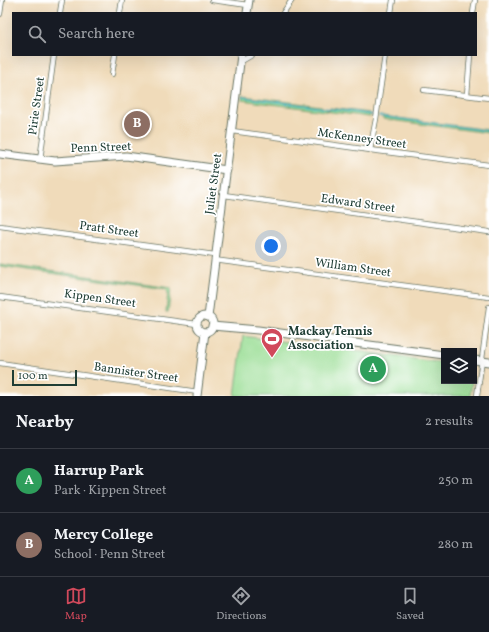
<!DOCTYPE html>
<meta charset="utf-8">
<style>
:root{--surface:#171b24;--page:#20242c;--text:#f1f3f6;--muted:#9ea1a6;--line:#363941;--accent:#d1495b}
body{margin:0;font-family:Vollkorn,serif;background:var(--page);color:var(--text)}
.controls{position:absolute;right:12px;bottom:12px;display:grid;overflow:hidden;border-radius:0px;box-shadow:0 4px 16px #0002}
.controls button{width:36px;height:36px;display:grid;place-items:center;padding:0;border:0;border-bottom:1px solid var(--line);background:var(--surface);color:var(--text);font:20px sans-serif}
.scale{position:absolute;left:12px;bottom:10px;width:65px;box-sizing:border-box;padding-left:4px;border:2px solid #1f3d34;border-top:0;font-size:11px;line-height:14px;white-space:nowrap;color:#1f3d34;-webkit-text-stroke:3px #fff;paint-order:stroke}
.you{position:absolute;left:271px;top:246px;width:14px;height:14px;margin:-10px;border:3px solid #fff;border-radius:50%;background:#1a73e8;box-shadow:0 0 0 6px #1a73e833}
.badge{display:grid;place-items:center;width:26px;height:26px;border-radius:50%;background:var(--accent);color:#fff;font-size:13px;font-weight:700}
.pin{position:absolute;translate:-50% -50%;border:2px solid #fff;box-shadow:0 1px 4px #0006}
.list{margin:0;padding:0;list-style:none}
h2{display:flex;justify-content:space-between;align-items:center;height:52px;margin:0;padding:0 16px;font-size:17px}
h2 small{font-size:13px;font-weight:400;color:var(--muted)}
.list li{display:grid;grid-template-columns:26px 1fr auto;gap:12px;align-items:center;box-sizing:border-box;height:64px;padding:0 16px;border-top:1px solid var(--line)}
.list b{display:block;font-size:15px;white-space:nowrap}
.list p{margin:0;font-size:13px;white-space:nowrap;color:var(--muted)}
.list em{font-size:13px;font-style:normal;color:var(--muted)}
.icon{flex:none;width:22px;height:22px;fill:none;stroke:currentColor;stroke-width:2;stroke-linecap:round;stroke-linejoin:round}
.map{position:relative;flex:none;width:489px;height:396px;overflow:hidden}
.search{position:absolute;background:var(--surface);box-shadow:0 4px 16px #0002;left:12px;right:12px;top:12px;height:44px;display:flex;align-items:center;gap:10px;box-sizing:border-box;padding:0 14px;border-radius:0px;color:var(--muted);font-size:15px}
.sheet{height:180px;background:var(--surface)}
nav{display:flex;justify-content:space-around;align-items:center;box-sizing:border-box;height:56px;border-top:1px solid var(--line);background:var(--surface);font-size:11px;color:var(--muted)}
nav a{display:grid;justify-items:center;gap:2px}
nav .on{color:var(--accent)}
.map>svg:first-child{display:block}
.green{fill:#9bde96;stroke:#5d8e65}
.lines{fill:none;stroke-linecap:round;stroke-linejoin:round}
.stream{stroke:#46afc5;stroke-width:1.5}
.street-casing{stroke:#687463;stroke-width:6}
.secondary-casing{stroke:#687463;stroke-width:9}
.street{stroke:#fff;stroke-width:4.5}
.secondary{stroke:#fff;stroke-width:7}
.labels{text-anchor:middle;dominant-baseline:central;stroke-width:3.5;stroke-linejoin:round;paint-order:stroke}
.street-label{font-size:12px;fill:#1f3d34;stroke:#fff}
.poi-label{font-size:12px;font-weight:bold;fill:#1f3d34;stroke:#fff;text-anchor:start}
</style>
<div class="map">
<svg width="489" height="396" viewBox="0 0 489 396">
<rect width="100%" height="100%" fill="#fff"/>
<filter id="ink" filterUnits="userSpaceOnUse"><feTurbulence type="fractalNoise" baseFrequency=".025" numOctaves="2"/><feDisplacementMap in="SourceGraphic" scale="8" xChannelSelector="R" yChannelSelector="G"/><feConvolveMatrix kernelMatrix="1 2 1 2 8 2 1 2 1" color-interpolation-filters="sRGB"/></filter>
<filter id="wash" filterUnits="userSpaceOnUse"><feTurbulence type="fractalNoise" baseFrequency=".012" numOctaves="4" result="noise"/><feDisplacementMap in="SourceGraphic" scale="16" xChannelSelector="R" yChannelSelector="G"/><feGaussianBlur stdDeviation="0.9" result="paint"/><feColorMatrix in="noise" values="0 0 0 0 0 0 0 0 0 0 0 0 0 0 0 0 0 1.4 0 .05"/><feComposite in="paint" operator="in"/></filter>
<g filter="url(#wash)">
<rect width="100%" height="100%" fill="#f0dbba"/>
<g class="green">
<polygon points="242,96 321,106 329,111 330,108 370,113 370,117 242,100"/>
<polygon points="383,116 489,130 489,133 383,119"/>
<polygon points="0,264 171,288 168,312 166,312 168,292 166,289 0,266"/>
<polygon points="243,336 444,363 444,381 472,381 470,396 235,396"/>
</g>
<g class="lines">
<g class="stream">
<polyline points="242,97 375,115"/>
<polyline points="379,116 489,131"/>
</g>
</g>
</g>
<g filter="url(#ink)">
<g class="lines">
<g class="street-casing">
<g id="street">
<polyline points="212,0 248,5"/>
<polyline points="60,13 62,0"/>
<polyline points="120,13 122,0"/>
<polyline points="283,13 292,0"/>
<polyline points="391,13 393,0"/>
<polyline points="473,13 475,0"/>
<polyline points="0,14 2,0"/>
<polyline points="240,62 252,55"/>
<polyline points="112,74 115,55"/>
<polyline points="424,90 489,98"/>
<polyline points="467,95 470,55"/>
<polyline points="232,131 370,150 489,165"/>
<polyline points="370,150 376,119 385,55"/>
<polyline points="40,160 54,55"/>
<polyline points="224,195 489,232"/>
<polyline points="0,226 215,255"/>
<polyline points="214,260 489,297"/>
<polyline points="0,297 197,324"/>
<polyline points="0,363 198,392"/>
<polyline points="477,396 489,307"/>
</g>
</g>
<g class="secondary-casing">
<g id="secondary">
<polyline points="247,13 249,0"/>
<polyline points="0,154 55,161 126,156 227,170"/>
<circle cx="205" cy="324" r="8"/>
<polyline points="208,317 241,55"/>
<polyline points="212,326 258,330 444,355"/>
<polyline points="474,360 489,362"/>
<polyline points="197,396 205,332"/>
</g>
</g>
<use href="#street" class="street"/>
<use href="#secondary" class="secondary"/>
</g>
</g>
<defs>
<g id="stadium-pin" transform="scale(1.15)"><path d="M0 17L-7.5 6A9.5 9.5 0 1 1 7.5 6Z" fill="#d1495b" stroke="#fff"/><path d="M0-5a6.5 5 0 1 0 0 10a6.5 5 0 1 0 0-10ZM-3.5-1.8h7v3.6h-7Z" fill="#fff"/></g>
</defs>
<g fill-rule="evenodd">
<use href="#stadium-pin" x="272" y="339"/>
</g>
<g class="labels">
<g class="street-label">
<text transform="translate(37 106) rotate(-82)">Pirie Street</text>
<text transform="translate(362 139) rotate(8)">McKenney Street</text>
<text transform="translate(101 148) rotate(-2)">Penn Street</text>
<text transform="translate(214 184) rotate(-82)">Juliet Street</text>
<text transform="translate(358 204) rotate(8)">Edward Street</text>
<text transform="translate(109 230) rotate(8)">Pratt Street</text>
<text transform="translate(353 268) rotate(8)">William Street</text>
<text transform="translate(100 299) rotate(8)">Kippen Street</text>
<text transform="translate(136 373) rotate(8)">Bannister Street</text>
</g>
<g class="poi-label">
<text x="288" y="332">Mackay Tennis<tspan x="288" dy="14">Association</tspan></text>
</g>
</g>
</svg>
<div class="controls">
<button><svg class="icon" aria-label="layers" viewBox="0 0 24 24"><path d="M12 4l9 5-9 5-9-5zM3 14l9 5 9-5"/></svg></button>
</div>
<div class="scale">100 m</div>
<div class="you"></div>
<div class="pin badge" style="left:373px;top:369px;background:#2e9e5b">A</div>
<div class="pin badge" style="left:137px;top:124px;background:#8d6e63">B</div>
<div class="search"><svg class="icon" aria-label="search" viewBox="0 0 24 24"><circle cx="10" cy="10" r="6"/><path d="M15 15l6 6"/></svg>Search here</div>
</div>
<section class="sheet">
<h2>Nearby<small>2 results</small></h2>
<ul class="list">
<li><span class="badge" style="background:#2e9e5b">A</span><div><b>Harrup Park</b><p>Park · Kippen Street</p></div><em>250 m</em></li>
<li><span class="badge" style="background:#8d6e63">B</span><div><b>Mercy College</b><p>School · Penn Street</p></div><em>280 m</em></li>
</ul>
</section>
<nav>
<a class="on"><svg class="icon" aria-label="map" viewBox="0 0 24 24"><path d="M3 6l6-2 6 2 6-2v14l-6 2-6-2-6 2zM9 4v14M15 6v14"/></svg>Map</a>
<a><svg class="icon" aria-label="directions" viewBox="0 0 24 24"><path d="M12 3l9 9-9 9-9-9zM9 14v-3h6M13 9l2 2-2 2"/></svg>Directions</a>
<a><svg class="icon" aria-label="saved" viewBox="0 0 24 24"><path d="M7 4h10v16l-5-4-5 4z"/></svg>Saved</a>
</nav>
